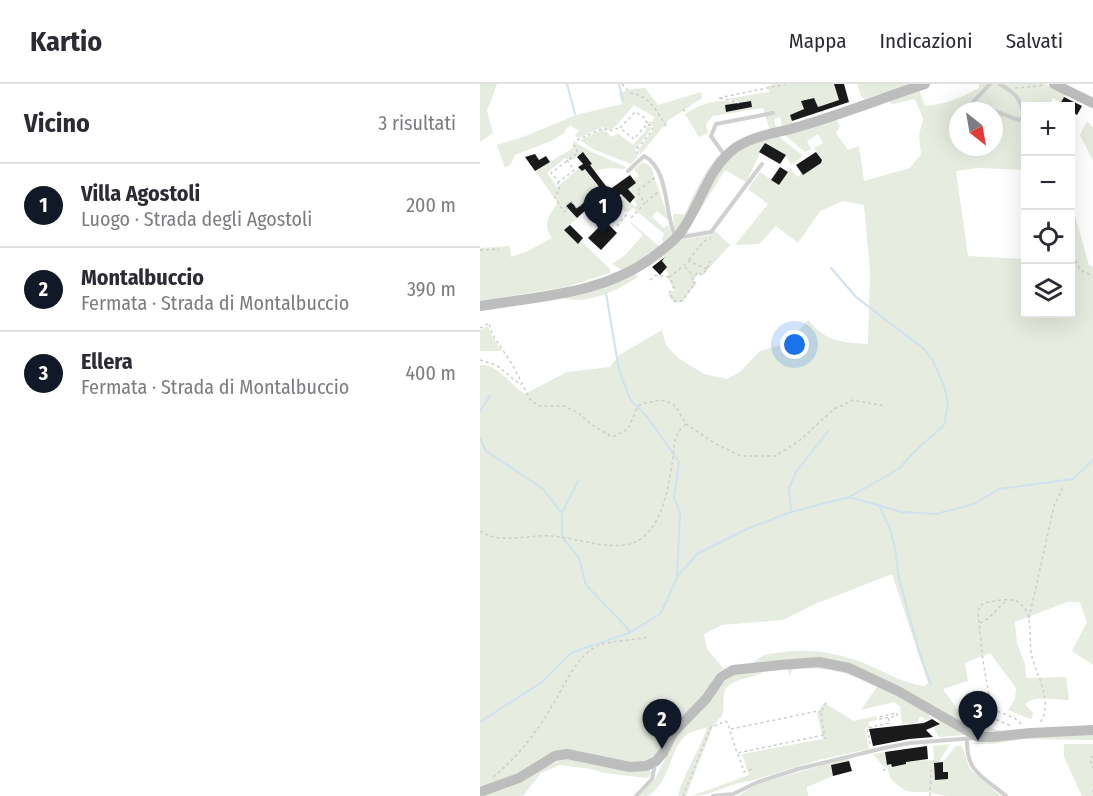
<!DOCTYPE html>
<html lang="it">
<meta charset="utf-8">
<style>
:root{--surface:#fff;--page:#f7f7f7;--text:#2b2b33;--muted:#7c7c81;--line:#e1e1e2;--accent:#111827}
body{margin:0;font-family:"Fira Sans Condensed",sans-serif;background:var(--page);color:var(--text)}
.controls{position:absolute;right:18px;top:18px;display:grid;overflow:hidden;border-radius:0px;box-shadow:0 6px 24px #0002}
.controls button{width:54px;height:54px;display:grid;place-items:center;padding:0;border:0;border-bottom:2px solid var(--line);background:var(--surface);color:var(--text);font:30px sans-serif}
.compass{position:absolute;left:469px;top:18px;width:54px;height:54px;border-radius:50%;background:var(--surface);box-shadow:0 6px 24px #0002;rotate:149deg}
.you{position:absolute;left:315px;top:261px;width:21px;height:21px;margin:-15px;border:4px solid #fff;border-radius:50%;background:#1a73e8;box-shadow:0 0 0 9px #1a73e833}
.badge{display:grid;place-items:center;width:39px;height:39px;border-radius:50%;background:var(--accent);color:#fff;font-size:20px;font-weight:700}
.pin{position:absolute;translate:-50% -50px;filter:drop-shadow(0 2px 3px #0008)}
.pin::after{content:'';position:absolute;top:32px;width:21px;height:18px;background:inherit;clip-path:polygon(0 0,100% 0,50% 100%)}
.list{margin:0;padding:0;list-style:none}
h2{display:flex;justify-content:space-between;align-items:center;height:78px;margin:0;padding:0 24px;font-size:26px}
h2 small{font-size:20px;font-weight:400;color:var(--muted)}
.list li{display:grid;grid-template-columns:39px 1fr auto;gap:18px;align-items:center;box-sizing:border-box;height:84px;padding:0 24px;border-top:2px solid var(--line)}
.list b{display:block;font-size:22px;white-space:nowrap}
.list p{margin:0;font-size:20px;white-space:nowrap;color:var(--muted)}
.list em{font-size:20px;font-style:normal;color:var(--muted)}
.icon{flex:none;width:33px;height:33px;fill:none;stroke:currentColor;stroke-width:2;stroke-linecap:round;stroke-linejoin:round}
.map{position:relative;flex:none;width:613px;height:712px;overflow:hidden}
header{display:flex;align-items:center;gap:36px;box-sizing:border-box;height:84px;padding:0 30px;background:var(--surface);border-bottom:2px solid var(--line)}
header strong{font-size:28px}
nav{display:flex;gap:33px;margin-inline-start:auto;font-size:21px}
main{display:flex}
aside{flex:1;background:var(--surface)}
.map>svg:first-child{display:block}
.green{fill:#e6ecdf;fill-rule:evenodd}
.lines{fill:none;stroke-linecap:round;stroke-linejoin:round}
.stream{stroke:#cfe2ee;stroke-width:2}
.building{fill:#1a1a1a}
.path{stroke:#cdcdcd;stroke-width:1.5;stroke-dasharray:3 3;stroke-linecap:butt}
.lane{stroke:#d0d0d0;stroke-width:4}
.secondary{stroke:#bdbdbd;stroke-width:10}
</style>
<header>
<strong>Kartio</strong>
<nav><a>Mappa</a><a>Indicazioni</a><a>Salvati</a></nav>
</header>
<main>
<aside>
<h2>Vicino<small>3 risultati</small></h2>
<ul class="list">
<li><span class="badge">1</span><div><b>Villa Agostoli</b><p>Luogo · Strada degli Agostoli</p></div><em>200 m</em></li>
<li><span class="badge">2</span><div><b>Montalbuccio</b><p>Fermata · Strada di Montalbuccio</p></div><em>390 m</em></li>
<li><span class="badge">3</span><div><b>Ellera</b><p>Fermata · Strada di Montalbuccio</p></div><em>400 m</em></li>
</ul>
</aside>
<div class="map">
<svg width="613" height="712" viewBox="0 0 613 712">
<rect width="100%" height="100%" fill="#fff"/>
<g class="green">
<polygon points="0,0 17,0 7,27 13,49 0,58"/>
<path d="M295,0H354L360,16L342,21L344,28L340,29L334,14L322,17L324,25L310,31L313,41L302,42L300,33L294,35L296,44L290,47L283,24L233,32L226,40L228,49L219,53L205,30C224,19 234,14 257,19L245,21L246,28L272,23L271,17L261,18L246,15L289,8L288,2Z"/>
<polygon points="377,0 431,0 385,15 381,12"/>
<path d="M499,0H565L586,10L581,19L573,14L571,18L577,22H567L565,21L562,22H546L545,86L497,84L476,87L488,172L545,175L546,230H590L591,117L609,181L613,183V581L592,567L607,538L600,518H587L535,538L537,559L545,580L546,594L586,593L589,616C575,616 556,611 545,620L553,629L551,635L528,626L535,615L536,604L510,569L485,579L488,597L463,605L480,629L495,639L524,648H500L492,645L377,583L274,579C281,569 292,570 303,568C334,564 364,570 393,583C410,591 426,600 445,602L448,599L412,490L335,520L303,536L242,541L224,550L227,565L244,585L237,589L220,618L181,666L164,678H142L98,667H87L37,691L0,703V281C19,280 30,301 45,310L87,288L130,283L139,271L182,246L186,261L198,274L224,290L247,295L260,288L280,267L307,259L328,236C347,258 359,258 388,260L390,188L384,121L363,117L340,127L318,159L296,142L279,160L255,161L288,120L268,105L280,88L299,101L310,84L317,93L341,79L342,76L334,64L343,59L338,50L327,57L331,65L325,68L304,50L356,34L360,42L356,49L368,66L379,62L384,97L430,84L441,70L439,51L443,35L435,15L413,20L405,16L439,6L445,22C465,21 482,13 499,4ZM478,27H514V63H478Z"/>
<polygon points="165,4 178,21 221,8 222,14 189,36 160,71 158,66 174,46 173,42 167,40 167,37 172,38 174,33 154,21 134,44 129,46 123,43 98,54 95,51 99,47 90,41 84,47 86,48 71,57 35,71 31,80 25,84 17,61 43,53 96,31 142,20 139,9 152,5"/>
<polygon points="607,37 613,44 613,77 600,51"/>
<polygon points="167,42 172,44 155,66 158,72 151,80 113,65 100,56 124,45 131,53 138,49 153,61 166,46"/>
<polygon points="298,52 322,71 321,74 311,81 306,71 285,59 266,98 245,86 207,147 209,149 230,145 207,150 205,148 247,76 266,62"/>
<path d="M93,57L112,68L146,83L144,85C132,84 120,83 110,91L120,105L127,107L123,111L129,119L141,110L155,123L157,120L153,115L155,113L148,105L156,99L154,96L159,92L154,85L163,78L171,83L188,133V136L177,127L172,133L184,144L188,141L193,152L184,159L182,156L184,150L153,124L147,129L136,120L124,130L112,113L97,124L91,118L86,122L97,134L85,146L97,160L101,157L130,185V189L86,203L0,217V164L30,162L31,173L48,167L72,154C62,142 69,130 78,119L55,87L93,64ZM103,69L111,80L102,87L99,84L77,103L67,89L85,74L92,76Z"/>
<path d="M239,70L240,75L196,148L194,144L193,130H205C214,108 224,89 239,70Z"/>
<polygon points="151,138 181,164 142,186 132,180 146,170 163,151 150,139"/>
<polygon points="235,147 250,161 222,192 218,190 213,196 217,199 202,218 194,219 188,211 194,206 188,195 188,189 185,186 187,183 182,177 185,174 181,170 199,156 230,151"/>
<path d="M154,189L158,193C137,206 109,221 83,214L127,202Z"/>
<polygon points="8,242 11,251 22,267 0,267 0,246"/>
<path d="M338,581C345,582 351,582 357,584C374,588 446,621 452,635L444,636L443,633H440L437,639L422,640L420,622L414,618L381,626L397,603C364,587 350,583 313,585L310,591L308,587L309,584Z"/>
<path d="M284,587C274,595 249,594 245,607C242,614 245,624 242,632L234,640L206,712H198C203,689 220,667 227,643C221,646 210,647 205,652C188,669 191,697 168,712H159L174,696L198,651L222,627L239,601L254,591Z"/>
<path d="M344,619L374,637L396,632L397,636L388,638L389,643L385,644L389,665L339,676L271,697C250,698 233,712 212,712L269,691L262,670L343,655L337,629Z"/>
<polygon points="457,634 484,651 459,653 453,643 459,640"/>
<polygon points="613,649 613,656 607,656 544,655 512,660 490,660 540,652"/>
<polygon points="470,660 458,679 454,679 455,696 468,695 468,689 463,688 463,678 476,662 482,662 490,685 521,712 467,712 447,708 431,708 424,706 414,698 410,693 407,683 404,683 393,670 405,668 407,680 411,680 412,683 426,680 426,677 454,676 453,662"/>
<polygon points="584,660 613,660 613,712 602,712 584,673"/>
<polygon points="368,674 369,677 351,681 353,692 327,703 328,712 257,712 280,699"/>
<path d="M84,675C113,676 140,691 170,686L171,689L168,694L124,689L112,685L80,681L61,689L43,712H3L40,699L65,683Z"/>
</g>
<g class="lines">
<g class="stream">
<polyline points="87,0 95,30"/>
<polyline points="139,0 143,16"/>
<polyline points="351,184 376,213 444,265 452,275 464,301 468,320 464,341 433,369 419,385 369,413"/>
<polyline points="126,209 139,286 150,315 168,334 199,378 194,414 200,428 197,493"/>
<polyline points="0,327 10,312"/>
<polyline points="0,354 6,367 63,405 82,429 82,453 99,474 106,501 151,548"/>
<polyline points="400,423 410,445 415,464 419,495 439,567 451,601"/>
<polyline points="311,428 309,404 316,388 348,347"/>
<polyline points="82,429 98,397"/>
<polyline points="0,638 62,598 91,569 151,548 181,529 197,493 217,470 267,445 311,428 369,413 422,428 456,430 494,420 519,405 593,395 613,376"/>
</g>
</g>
<g class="building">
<polygon points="354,0 364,0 369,18 312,37 310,31 324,25 321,17 334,14 338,23 359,16"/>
<polygon points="584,13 602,22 597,31 591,27 591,22 579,22"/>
<polygon points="271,17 272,23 246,28 245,21"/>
<polygon points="285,59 306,71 300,80 279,68"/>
<polygon points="103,68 112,80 110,81 129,106 150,91 156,99 148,105 155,113 150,119 141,110 121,125 126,132 119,138 108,124 97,134 86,122 91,118 97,124 111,113 114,117 124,109 105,85 102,87 98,83 103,80 97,73"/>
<polygon points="336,68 342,76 341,79 323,91 316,81"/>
<polygon points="55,70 59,76 66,72 70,78 55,87 45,73"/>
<polygon points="300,83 308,88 299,101 291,96"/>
<polygon points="125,137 137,149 121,166 108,154"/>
<polygon points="90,141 103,154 98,160 84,146"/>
<polygon points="185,173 182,177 187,183 180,191 172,183"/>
<polygon points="452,635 460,640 446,646 453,653 429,655 393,662 389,645 444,639"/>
<polygon points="447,662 448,675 426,678 426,680 412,683 411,680 407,681 405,668"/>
<polygon points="369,677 372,687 353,692 351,681"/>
<polygon points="463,678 463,688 468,688 468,695 455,696 454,679"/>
</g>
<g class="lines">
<g class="path">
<path d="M142,0L150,9C171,12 176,27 187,43"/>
<polyline points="535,4 560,2 563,0"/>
<polyline points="239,14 306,0"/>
<polyline points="240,14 259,19"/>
<polyline points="203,25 205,28"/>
<polyline points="97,56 124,44 129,47 139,44"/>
<polyline points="158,70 156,66 172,47 173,43 167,40 154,55 140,44 155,28 165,34 167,40"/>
<polyline points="87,76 94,86 79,98 71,89 98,69 95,62 90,60"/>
<polyline points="79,98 77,101 80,106 74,112 84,128 88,125 85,122 91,117 97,124 112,111 128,133"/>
<polyline points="166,118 178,108"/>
<polyline points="151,134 165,119 157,107 176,93"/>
<polyline points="137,142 147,130"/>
<polyline points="0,166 19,165"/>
<polyline points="590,166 600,186 613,192"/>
<polyline points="209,176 223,158 231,154"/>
<polyline points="205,183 214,192"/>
<polyline points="227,185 209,177 190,193 194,203 189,209 195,217 202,217 215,199 211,197 218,188 222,191 227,185 230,177"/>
<polyline points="170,196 176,191 189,193"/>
<polyline points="0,244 9,239 12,250 32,280 51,317 60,322 84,322 97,328 111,340 130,352 135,352 148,345 157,324 161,320 181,316 191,319 196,323 206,340 236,360 261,372 295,372 319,357 354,325 373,316 405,322"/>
<polyline points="0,276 16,281 41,301"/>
<path d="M0,447C21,461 48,450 72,452C96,454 122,464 145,461C186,456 191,387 195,356L199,347L206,340"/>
<polyline points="549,534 574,422 582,405 581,401"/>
<path d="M500,539C515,532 516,523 528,516"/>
<polyline points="511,625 515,635 531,642"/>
<polygon points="417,629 417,632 399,635 399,633"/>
<path d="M541,640C533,630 520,631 511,623L503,577L498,529C499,522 502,519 509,518C519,516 533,513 541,520C553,531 549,553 551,568C554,585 564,600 565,617C566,625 564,633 560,639"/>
<polyline points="251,645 338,627 341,628"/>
<polyline points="344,650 341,628 347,617"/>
<polyline points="390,660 387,644 410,639 408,633"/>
<polyline points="258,670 264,688 272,685"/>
<polyline points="613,672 610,676 613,684"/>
<polyline points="403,686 408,685"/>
<path d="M13,693C38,673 56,649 72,622C85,602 95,571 120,561C135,556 154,556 170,553"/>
<polyline points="612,707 613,707"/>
<polyline points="203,712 231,643 246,637 248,640 257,669 344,651 345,655"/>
<polyline points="450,712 451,686"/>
</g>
<g class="lane">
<polyline points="507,27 497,26 492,21 493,18 510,0"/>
<path d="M514,27L539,36L544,33C540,13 536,10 520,0"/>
<polyline points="245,72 231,52 236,40 293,29"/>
<path d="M148,87L164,72C190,85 184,132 196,154L231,148L282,80"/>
<path d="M487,655C486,689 503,692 526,712"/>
<polyline points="156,712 172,695 175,680"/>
<polyline points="233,712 253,710 278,698 318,685 404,664 430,659 494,654"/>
</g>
<g class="secondary">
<polyline points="574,0 613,19"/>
<path d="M0,222C62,212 126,210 177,170C185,163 195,157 201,148C220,122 228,84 255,64C276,50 301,49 324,41C365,29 405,13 445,0"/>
<polyline points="0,708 39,694 75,672 87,670 150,683 166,682 176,677 183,669 193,649 226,615 241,593 253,586 300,581 339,578 369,584 418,607 498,653 512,653 550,649 613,646"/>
</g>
</g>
</svg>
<div class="controls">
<button>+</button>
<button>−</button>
<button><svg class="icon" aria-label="locate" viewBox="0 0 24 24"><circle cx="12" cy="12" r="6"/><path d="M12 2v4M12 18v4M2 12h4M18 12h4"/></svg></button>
<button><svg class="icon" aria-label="layers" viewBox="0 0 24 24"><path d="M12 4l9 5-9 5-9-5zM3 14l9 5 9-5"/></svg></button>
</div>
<svg class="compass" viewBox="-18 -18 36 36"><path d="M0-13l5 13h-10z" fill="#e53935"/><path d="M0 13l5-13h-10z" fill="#7c7c81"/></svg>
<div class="you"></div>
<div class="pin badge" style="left:123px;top:152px">1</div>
<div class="pin badge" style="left:182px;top:665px">2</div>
<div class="pin badge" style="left:498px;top:657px">3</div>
</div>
</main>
